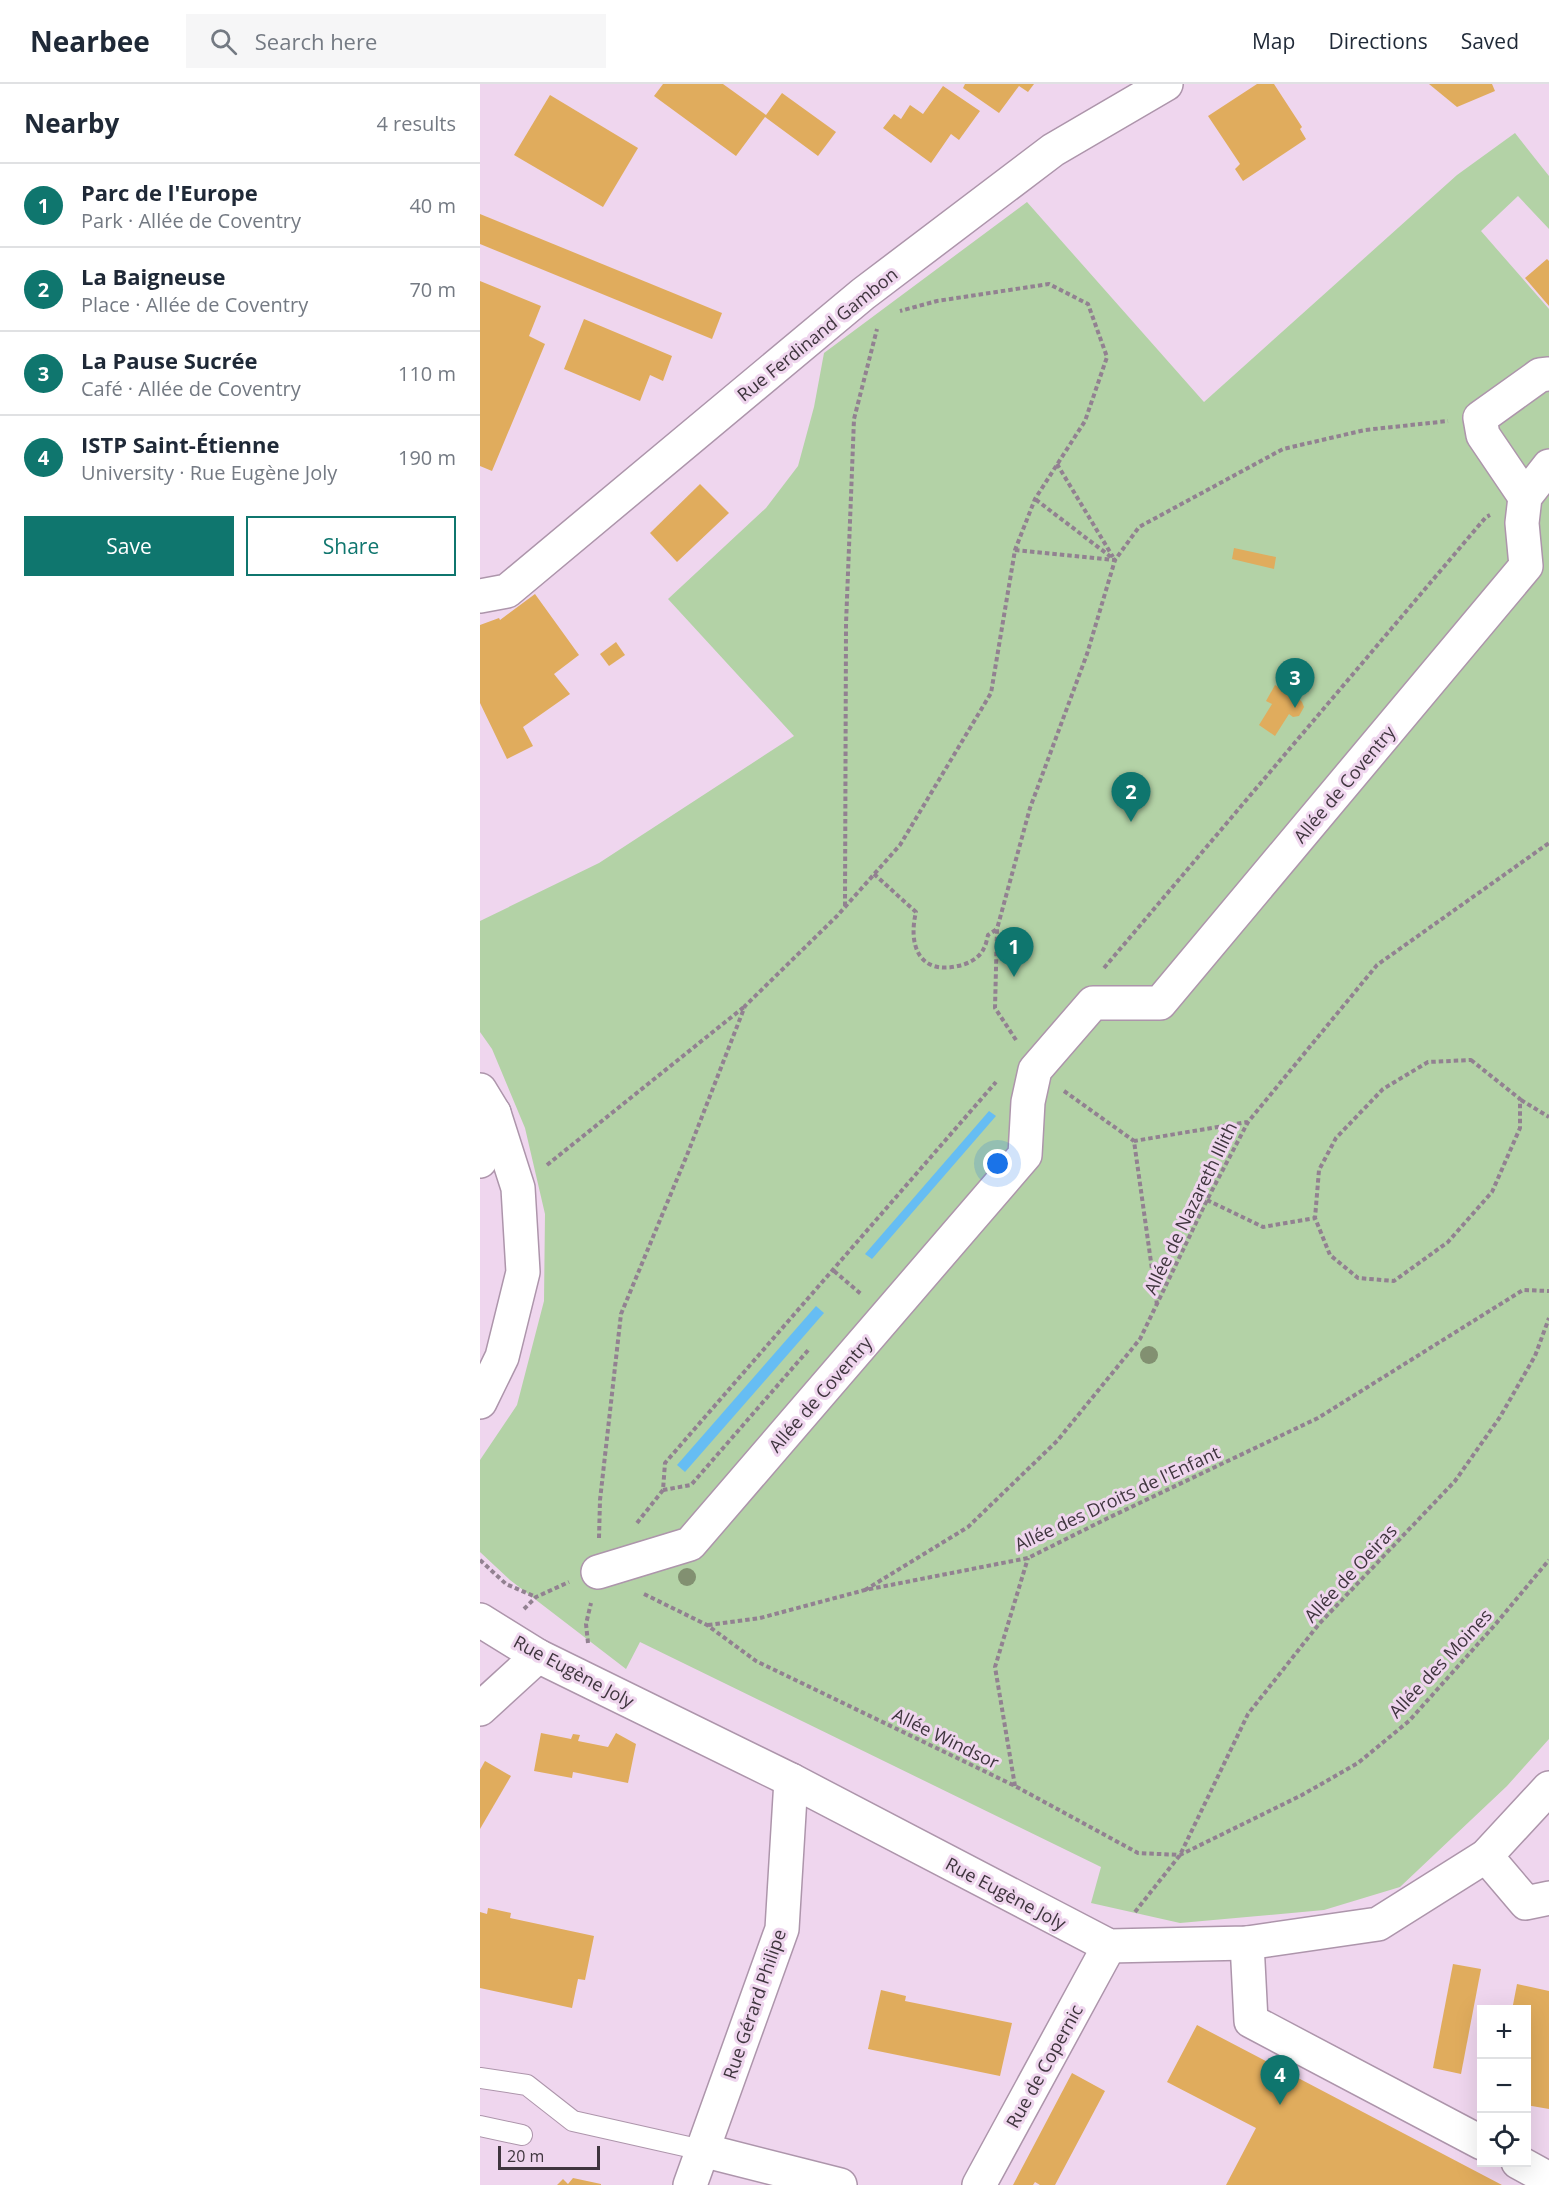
<!DOCTYPE html>
<meta charset="utf-8">
<style>
:root{--surface:#fff;--page:#f6f6f7;--text:#1f2937;--muted:#747a83;--line:#e0e1e3;--accent:#0f766e}
body{margin:0;font-family:"Open Sans",sans-serif;background:var(--page);color:var(--text)}
.controls{position:absolute;right:18px;bottom:18px;display:grid;overflow:hidden;border-radius:0px;box-shadow:0 6px 24px #0002}
.controls button{width:54px;height:54px;display:grid;place-items:center;padding:0;border:0;border-bottom:2px solid var(--line);background:var(--surface);color:var(--text);font:30px sans-serif}
.scale{position:absolute;left:18px;bottom:15px;width:102px;box-sizing:border-box;padding-left:6px;border:3px solid #3f353e;border-top:0;font-size:16px;line-height:21px;white-space:nowrap;color:#3f353e;-webkit-text-stroke:4px #efd6ee;paint-order:stroke}
.you{position:absolute;left:518px;top:1080px;width:21px;height:21px;margin:-15px;border:4px solid #fff;border-radius:50%;background:#1a73e8;box-shadow:0 0 0 9px #1a73e833}
.badge{display:grid;place-items:center;width:39px;height:39px;border-radius:50%;background:var(--accent);color:#fff;font-size:20px;font-weight:700}
.pin{position:absolute;translate:-50% -50px;filter:drop-shadow(0 2px 3px #0008)}
.pin::after{content:'';position:absolute;top:32px;width:21px;height:18px;background:inherit;clip-path:polygon(0 0,100% 0,50% 100%)}
.list{margin:0;padding:0;list-style:none}
h2{display:flex;justify-content:space-between;align-items:center;height:78px;margin:0;padding:0 24px;font-size:26px}
h2 small{font-size:20px;font-weight:400;color:var(--muted)}
.list li{display:grid;grid-template-columns:39px 1fr auto;gap:18px;align-items:center;box-sizing:border-box;height:84px;padding:0 24px;border-top:2px solid var(--line)}
.list b{display:block;font-size:22px;white-space:nowrap}
.list p{margin:0;font-size:20px;white-space:nowrap;color:var(--muted)}
.list em{font-size:20px;font-style:normal;color:var(--muted)}
.actions{display:flex;gap:12px;padding:18px 24px}
.actions a{flex:1;padding:14px 0;border:2px solid var(--accent);border-radius:0px;text-align:center;font-size:21px;color:var(--accent)}
.actions .main{background:var(--accent);color:#fff}
.icon{flex:none;width:33px;height:33px;fill:none;stroke:currentColor;stroke-width:2;stroke-linecap:round;stroke-linejoin:round}
.map{position:relative;flex:none;width:1069px;height:2101px;overflow:hidden}
header{display:flex;align-items:center;gap:36px;box-sizing:border-box;height:84px;padding:0 30px;background:var(--surface);border-bottom:2px solid var(--line)}
header strong{font-size:28px}
nav{display:flex;gap:33px;margin-inline-start:auto;font-size:21px}
.search{width:420px;height:54px;background:var(--page);display:flex;align-items:center;gap:15px;box-sizing:border-box;padding:0 21px;border-radius:0px;color:var(--muted);font-size:22px}
main{display:flex}
aside{flex:1;background:var(--surface)}
.map>svg:first-child{display:block}
.green{fill:#b3d2a6}
.water{fill:#66bdf3}
.building{fill:#e0ac5d}
.lines{fill:none;stroke-linecap:round;stroke-linejoin:round}
.lane-casing{stroke:#ad95ab;stroke-width:22}
.street-casing{stroke:#ad95ab;stroke-width:36}
.path{stroke:#928191;stroke-width:4;stroke-dasharray:4.5 3;stroke-linecap:butt}
.lane{stroke:#fff;stroke-width:20}
.street{stroke:#fff;stroke-width:33}
.tree{fill:#829071}
.labels{text-anchor:middle;dominant-baseline:central;stroke-width:6;stroke-linejoin:round;paint-order:stroke}
.street-label{font-size:18px;fill:#3f353e;stroke:#efd6ee}
</style>
<header>
<strong>Nearbee</strong>
<div class="search"><svg class="icon" aria-label="search" viewBox="0 0 24 24"><circle cx="10" cy="10" r="6"/><path d="M15 15l6 6"/></svg>Search here</div>
<nav><a>Map</a><a>Directions</a><a>Saved</a></nav>
</header>
<main>
<aside>
<h2>Nearby<small>4 results</small></h2>
<ul class="list">
<li><span class="badge">1</span><div><b>Parc de l'Europe</b><p>Park · Allée de Coventry</p></div><em>40 m</em></li>
<li><span class="badge">2</span><div><b>La Baigneuse</b><p>Place · Allée de Coventry</p></div><em>70 m</em></li>
<li><span class="badge">3</span><div><b>La Pause Sucrée</b><p>Café · Allée de Coventry</p></div><em>110 m</em></li>
<li><span class="badge">4</span><div><b>ISTP Saint-Étienne</b><p>University · Rue Eugène Joly</p></div><em>190 m</em></li>
</ul>
<div class="actions"><a class="main">Save</a><a>Share</a></div>
</aside>
<div class="map">
<svg width="1069" height="2101" viewBox="0 0 1069 2101">
<rect width="100%" height="100%" fill="#efd6ee"/>
<polygon class="green" points="1035,49 1069,92 1069,145 1038,112 1001,147 1069,225 1069,1655 1027,1702 920,1803 844,1826 700,1839 611,1819 621,1783 160,1558 146,1585 30,1496 0,1468 0,1376 37,1321 64,1217 65,1130 45,1044 12,965 0,948 0,837 119,779 314,652 188,515 286,424 318,382 334,323 344,269 547,118 724,318 977,91"/>
<g class="water">
<polygon points="509,1027 516,1032 392,1175 385,1170"/>
<polygon points="336,1222 344,1229 205,1388 197,1381"/>
</g>
<g class="building">
<polygon points="183,0 243,0 286,31 302,9 356,48 338,72 285,33 256,72 174,12"/>
<polygon points="485,0 554,0 548,8 539,2 519,29 483,4"/>
<polygon points="777,0 794,0 822,43 820,45 826,55 763,97 755,85 760,80 728,32"/>
<polygon points="949,0 1012,0 1015,7 977,23"/>
<polygon points="463,2 500,27 479,56 471,50 451,79 403,44 414,30 421,35 430,21 443,30"/>
<polygon points="70,11 158,64 123,123 34,71"/>
<polygon points="0,130 242,229 232,255 0,160"/>
<polygon points="1067,175 1069,177 1069,222 1045,194"/>
<polygon points="0,197 61,222 49,252 65,260 12,387 0,382"/>
<polygon points="104,235 192,272 183,297 170,291 160,317 84,285"/>
<polygon points="220,400 249,429 197,478 170,449"/>
<polygon points="754,464 796,473 794,485 752,475"/>
<polygon points="55,510 99,571 74,590 90,610 43,643 53,662 27,675 0,619 0,541 19,534 20,536"/>
<polygon points="136,558 145,571 129,582 120,570"/>
<polygon points="814,584 830,594 818,614 822,618 824,623 819,632 813,633 809,630 795,652 779,641 792,620 786,617 795,601 801,605"/>
<polygon points="61,1649 91,1655 93,1650 100,1651 98,1657 128,1663 136,1649 156,1660 148,1699 93,1688 92,1694 54,1687"/>
<polygon points="5,1677 31,1692 0,1745 0,1686"/>
<polygon points="8,1824 31,1829 30,1834 114,1852 105,1896 98,1895 92,1924 0,1904 0,1828 7,1830"/>
<polygon points="973,1880 1001,1885 981,1990 953,1984"/>
<polygon points="1037,1900 1069,1907 1069,2025 1046,2021 1046,1926 1032,1926"/>
<polygon points="401,1906 426,1912 425,1917 532,1939 520,1992 388,1965"/>
<polygon points="717,1941 1022,2101 746,2101 776,2044 687,1998"/>
<polygon points="592,1989 625,2007 575,2101 560,2101 555,2098 553,2101 533,2101"/>
<polygon points="93,2094 121,2100 121,2101 77,2101 83,2095 88,2100"/>
</g>
<g class="lines">
<g class="lane-casing">
<g id="lane">
<polyline points="0,1994 47,2001 93,2037 222,2066"/>
<polyline points="0,2042 42,2051"/>
</g>
</g>
<g class="street-casing">
<g id="street">
<polyline points="1045,413 1003,351 1000,334 1060,291 1069,290"/>
<polyline points="0,512 27,507 383,210 573,66 686,0"/>
<polyline points="0,1006 14,1029 38,1104 43,1188 22,1273 0,1318"/>
<polyline points="0,1077 14,1029"/>
<polyline points="118,1488 210,1460 545,1071 548,1018 555,986 613,919 680,919 1046,482 1042,439 1045,413 1069,382"/>
<polyline points="0,1536 58,1572 311,1696 629,1862 767,1859 898,1840 1006,1772 1069,1704"/>
<polyline points="0,1625 58,1572"/>
<polyline points="1006,1772 1046,1819 1069,1814"/>
<polyline points="767,1859 771,1937 1002,2059"/>
<polyline points="222,2066 360,2101"/>
<polyline points="1038,2078 1069,2095"/>
<polyline points="210,2101 302,1845 311,1696"/>
<polyline points="499,2101 629,1862"/>
</g>
</g>
<g class="path">
<polyline points="577,380 633,473"/>
<polyline points="535,466 635,476 659,443 803,365 885,346 968,337"/>
<path d="M394,790L436,828C428,861 439,891 478,882C488,880 500,874 504,864C506,861 507,855 508,851L517,845"/>
<polyline points="365,822 366,540 374,335 397,245"/>
<polyline points="624,884 1006,433 1010,431"/>
<polyline points="536,956 515,924 517,845 550,724 607,570 635,476 555,415"/>
<polygon points="991,976 1040,1015 1040,1044 1012,1108 968,1158 914,1197 878,1194 850,1171 835,1134 839,1086 856,1054 903,1005 948,978"/>
<polyline points="584,1007 654,1057"/>
<polyline points="1041,1016 1069,1033"/>
<polyline points="67,1081 264,923"/>
<polyline points="727,1116 783,1143 835,1134"/>
<polyline points="354,1187 381,1210"/>
<polyline points="677,1221 654,1057 767,1038"/>
<polyline points="183,1406 211,1401 330,1264"/>
<polyline points="157,1439 183,1406 185,1379 516,998"/>
<polyline points="119,1454 120,1416 141,1230 207,1071 265,922 357,832 420,761 511,609 535,466 555,415 605,337 627,273 608,220 569,200 457,217 420,227"/>
<polyline points="0,1476 26,1500 56,1513"/>
<polyline points="385,1506 488,1443 577,1357 660,1255 727,1116 768,1038 897,881 1069,759"/>
<polyline points="164,1510 227,1541 276,1577 535,1702 658,1769 700,1771 822,1711 878,1679 929,1637 1014,1542 1069,1476"/>
<polyline points="44,1525 56,1513 89,1498"/>
<polyline points="228,1541 280,1534 385,1506 548,1474 626,1435 838,1334 1043,1206 1069,1207"/>
<polyline points="108,1559 106,1540 111,1519"/>
<polyline points="535,1702 515,1583 548,1474"/>
<polyline points="655,1828 700,1771 768,1630 839,1540 975,1397 1020,1333 1055,1272 1069,1234"/>
</g>
<use href="#lane" class="lane"/>
<use href="#street" class="street"/>
</g>
<g class="tree">
<circle cx="669" cy="1271" r="9"/>
<circle cx="207" cy="1493" r="9"/>
</g>
<g class="labels">
<g class="street-label">
<text transform="translate(337 250) rotate(-39)">Rue Ferdinand Gambon</text>
<text transform="translate(864 700) rotate(-50)">Allée de Coventry</text>
<text transform="translate(710 1124) rotate(-64)">Allée de Nazareth Illith</text>
<text transform="translate(340 1310) rotate(-49)">Allée de Coventry</text>
<text transform="translate(637 1414) rotate(-25)">Allée des Droits de l'Enfant</text>
<text transform="translate(870 1489) rotate(-47)">Allée de Oeiras</text>
<text transform="translate(960 1579) rotate(-47)">Allée des Moines</text>
<text transform="translate(94 1587) rotate(28)">Rue Eugène Joly</text>
<text transform="translate(466 1654) rotate(26)">Allée Windsor</text>
<text transform="translate(526 1809) rotate(28)">Rue Eugène Joly</text>
<text transform="translate(274 1920) rotate(-71)">Rue Gérard Philipe</text>
<text transform="translate(564 1982) rotate(-61)">Rue de Copernic</text>
</g>
</g>
</svg>
<div class="controls">
<button>+</button>
<button>−</button>
<button><svg class="icon" aria-label="locate" viewBox="0 0 24 24"><circle cx="12" cy="12" r="6"/><path d="M12 2v4M12 18v4M2 12h4M18 12h4"/></svg></button>
</div>
<div class="scale">20 m</div>
<div class="you"></div>
<div class="pin badge" style="left:534px;top:893px">1</div>
<div class="pin badge" style="left:651px;top:738px">2</div>
<div class="pin badge" style="left:815px;top:624px">3</div>
<div class="pin badge" style="left:800px;top:2021px">4</div>
</div>
</main>
